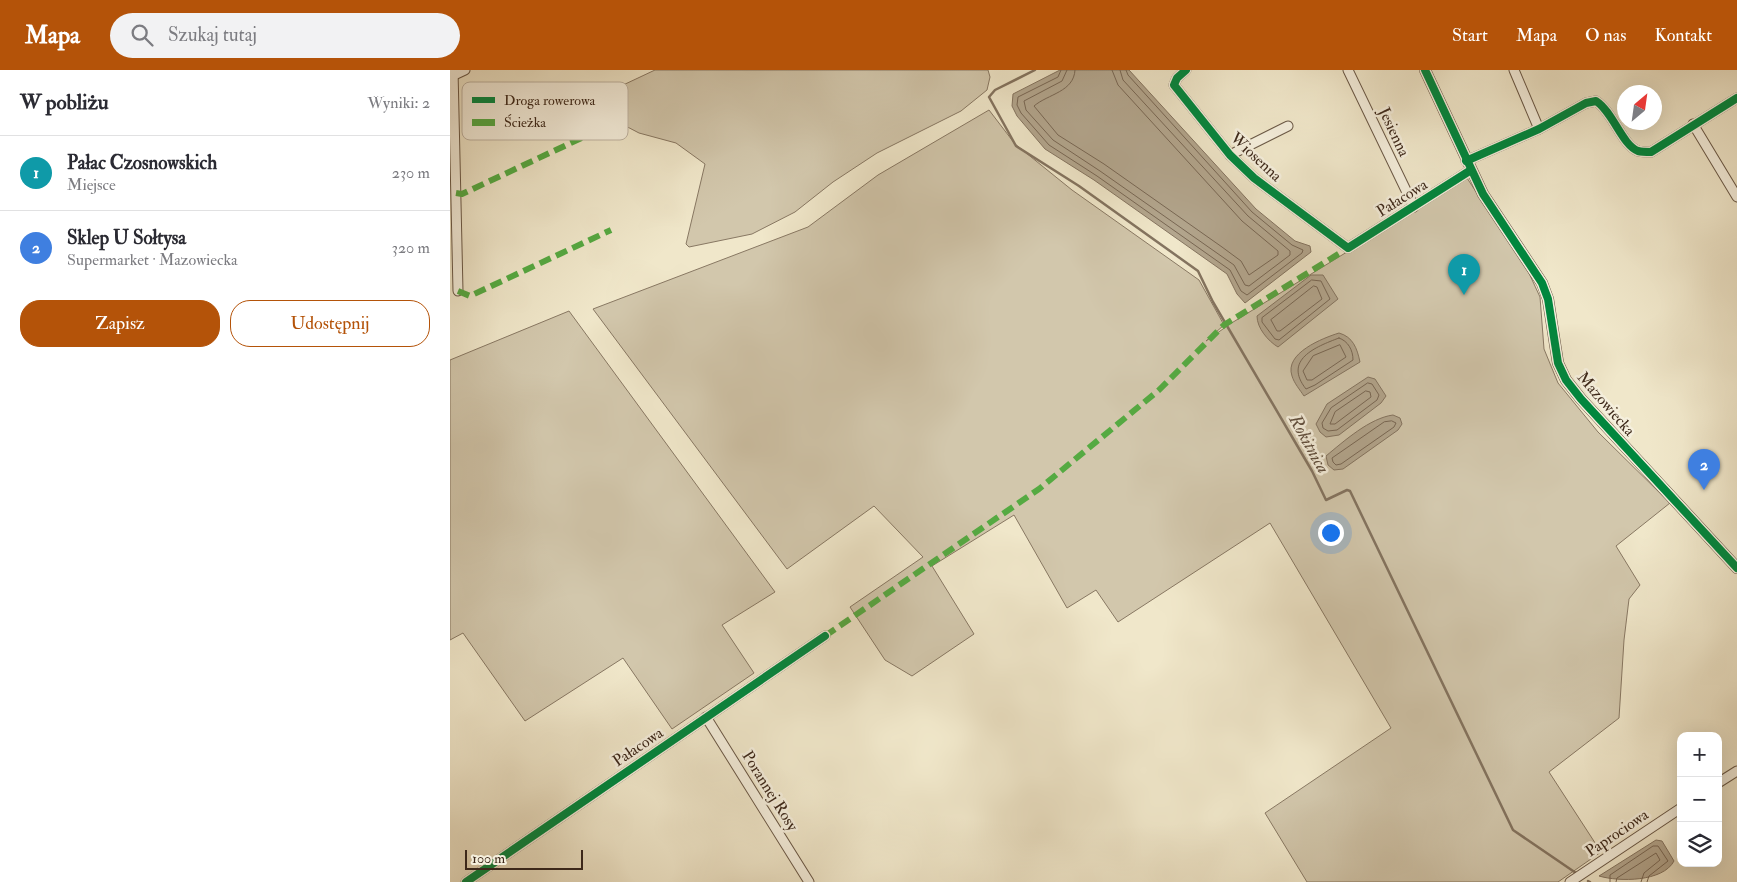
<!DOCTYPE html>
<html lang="pl">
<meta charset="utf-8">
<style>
:root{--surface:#fff;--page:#f2f2f3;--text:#2b2b33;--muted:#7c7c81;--line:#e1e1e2;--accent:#b45309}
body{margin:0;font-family:"IM FELL Double Pica",serif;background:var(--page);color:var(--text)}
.controls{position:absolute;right:15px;bottom:15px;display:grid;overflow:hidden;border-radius:10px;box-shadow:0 5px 20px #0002}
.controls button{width:45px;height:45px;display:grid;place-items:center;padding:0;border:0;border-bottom:1px solid var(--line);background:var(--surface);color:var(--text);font:25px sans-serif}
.compass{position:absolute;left:1167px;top:15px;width:45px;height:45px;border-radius:50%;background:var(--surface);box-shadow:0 5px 20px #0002;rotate:29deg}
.scale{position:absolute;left:15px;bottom:12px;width:118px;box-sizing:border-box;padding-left:5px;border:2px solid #3d281a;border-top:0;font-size:14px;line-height:18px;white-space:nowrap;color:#3d281a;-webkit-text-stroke:4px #f5efdd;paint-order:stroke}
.you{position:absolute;left:880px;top:462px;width:18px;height:18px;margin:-12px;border:4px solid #fff;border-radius:50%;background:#1a73e8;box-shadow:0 0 0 8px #1a73e833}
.badge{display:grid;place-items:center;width:32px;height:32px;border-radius:50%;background:var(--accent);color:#fff;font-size:16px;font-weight:700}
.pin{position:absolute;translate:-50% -41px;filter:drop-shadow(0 1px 2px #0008)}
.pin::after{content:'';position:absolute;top:26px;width:18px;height:15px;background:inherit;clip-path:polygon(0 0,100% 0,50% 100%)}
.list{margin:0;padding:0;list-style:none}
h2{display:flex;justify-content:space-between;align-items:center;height:65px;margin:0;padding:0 20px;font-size:21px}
h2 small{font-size:16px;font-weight:400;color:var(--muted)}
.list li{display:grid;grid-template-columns:32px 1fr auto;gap:15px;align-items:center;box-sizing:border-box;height:75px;padding:0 20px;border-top:1px solid var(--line)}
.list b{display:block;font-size:19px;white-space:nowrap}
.list p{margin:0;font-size:16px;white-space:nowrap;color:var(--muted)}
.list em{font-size:16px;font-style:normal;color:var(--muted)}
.actions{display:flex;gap:10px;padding:15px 20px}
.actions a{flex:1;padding:11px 0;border:1px solid var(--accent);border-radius:20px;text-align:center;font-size:18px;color:var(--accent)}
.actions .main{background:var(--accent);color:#fff}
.icon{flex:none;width:28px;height:28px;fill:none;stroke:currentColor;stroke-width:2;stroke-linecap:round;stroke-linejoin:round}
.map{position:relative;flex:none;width:1287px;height:812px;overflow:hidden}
header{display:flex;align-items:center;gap:30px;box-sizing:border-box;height:70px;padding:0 25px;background:var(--accent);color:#fff}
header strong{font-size:24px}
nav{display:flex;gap:28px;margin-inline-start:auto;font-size:18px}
.search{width:350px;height:45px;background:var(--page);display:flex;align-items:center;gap:12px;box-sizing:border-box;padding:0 18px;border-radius:28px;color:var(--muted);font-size:19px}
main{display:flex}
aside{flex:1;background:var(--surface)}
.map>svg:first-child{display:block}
.green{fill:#d2c7ac;stroke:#887863}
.water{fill:#b3a68e;stroke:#847460}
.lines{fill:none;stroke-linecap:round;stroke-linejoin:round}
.shore{stroke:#786754;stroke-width:1}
.stream{stroke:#847460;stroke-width:2.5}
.minor-casing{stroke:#6a5846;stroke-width:11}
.tertiary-casing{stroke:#6a5846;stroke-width:12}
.minor{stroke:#f5efdd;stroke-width:9}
.tertiary{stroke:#f5efdd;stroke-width:10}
.quiet{stroke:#55aa42;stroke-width:6;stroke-dasharray:12 6;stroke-linecap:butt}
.cycleway-casing{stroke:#f5efdd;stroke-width:11}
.cycleway{stroke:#00873e;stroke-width:8}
.labels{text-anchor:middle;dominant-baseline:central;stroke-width:5;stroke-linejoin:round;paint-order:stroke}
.street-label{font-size:16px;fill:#3d281a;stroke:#f5efdd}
.water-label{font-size:18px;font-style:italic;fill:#604e3d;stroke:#f5efdd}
.key{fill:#f5efdd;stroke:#beb3a2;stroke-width:1}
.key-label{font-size:14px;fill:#3d281a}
</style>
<header>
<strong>Mapa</strong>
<div class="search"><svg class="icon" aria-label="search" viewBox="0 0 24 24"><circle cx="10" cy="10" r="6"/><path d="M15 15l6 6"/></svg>Szukaj tutaj</div>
<nav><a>Start</a><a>Mapa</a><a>O nas</a><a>Kontakt</a></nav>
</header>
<main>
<aside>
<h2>W pobliżu<small>Wyniki: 2</small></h2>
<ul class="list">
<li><span class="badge" style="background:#0f9aa8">1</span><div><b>Pałac Czosnowskich</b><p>Miejsce</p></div><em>230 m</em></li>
<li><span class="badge" style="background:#3f7fe0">2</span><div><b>Sklep U Sołtysa</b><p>Supermarket · Mazowiecka</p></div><em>320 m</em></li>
</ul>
<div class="actions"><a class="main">Zapisz</a><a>Udostępnij</a></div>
</aside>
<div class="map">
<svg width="1287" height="812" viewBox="0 0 1287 812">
<rect width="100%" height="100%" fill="#f0e7ca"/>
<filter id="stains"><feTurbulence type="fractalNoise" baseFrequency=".004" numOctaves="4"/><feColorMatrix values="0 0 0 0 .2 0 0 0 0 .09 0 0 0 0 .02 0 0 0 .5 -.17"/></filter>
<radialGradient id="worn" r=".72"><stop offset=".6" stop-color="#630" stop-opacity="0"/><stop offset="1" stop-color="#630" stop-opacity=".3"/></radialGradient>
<g class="green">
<polygon points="205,0 538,0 540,7 537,20 511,41 427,83 383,112 345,142 302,164 239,177 236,174 255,94 226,73 189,63 168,52 155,36 171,16"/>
<polygon points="539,40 565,74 622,120 749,210 774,255 756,271 780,254 1017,108 1078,201 1090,227 1094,279 1108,313 1148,362 1220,433 1166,476 1190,515 1179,529 1174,570 1169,648 1099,702 1151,782 1108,812 857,812 815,743 941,658 820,453 668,552 646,520 617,538 564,445 482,496 524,564 462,606 435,590 400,537 473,487 424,436 337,499 143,239 358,157 428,105"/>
<polygon points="119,241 325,522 272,555 304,603 222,659 173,588 75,651 13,563 0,570 0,290"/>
</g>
<g class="water">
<polygon points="610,0 679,0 806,139 845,171 860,176 861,182 795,233 787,224 777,204 644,110 595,79 567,46 562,36 563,24"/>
<path d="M861,205H873L888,229L828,277C818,271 807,258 807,246Z"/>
<path d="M889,263C903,267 907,278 910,292L854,326C850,320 844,313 842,306C834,283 873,268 889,263Z"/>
<polygon points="918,307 925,309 936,326 931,333 889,365 876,367 870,362 866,354 877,334"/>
<path d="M943,345L950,348L952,354L948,360L893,399L884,400L878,395L876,386C894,371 920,348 943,345Z"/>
<path d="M1206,770L1212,771L1224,791C1213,812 1169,812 1149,806Z"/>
</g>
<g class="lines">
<g class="shore">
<polyline points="611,0 608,7 568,27 567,35 571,43 599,75 647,106 780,200 791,221 797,225 852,183 853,180 842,175 802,142 678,5 676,0"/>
<polyline points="617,0 612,11 574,31 576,40 603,70 650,101 784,195 795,215 799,216 840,185 840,181 798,146 673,10 670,0"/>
<path d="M625,0C624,22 598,24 584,36L608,65L654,94L772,177L791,191L799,205L828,185V181L792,151L668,15L662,0"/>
<polygon points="862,210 871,211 880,229 829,270 825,269 812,252 812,248"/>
<polygon points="864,216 867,217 872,229 830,261 827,261 821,250"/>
<path d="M889,268C898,271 903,280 903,290L865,315L856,319C833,290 865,277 889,268Z"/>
<polygon points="890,275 896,287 862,310 857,310 853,301 863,286"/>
<polygon points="918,313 922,314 929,325 927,330 887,360 878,361 873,358 872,353 881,338"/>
<polygon points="916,321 920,322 921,327 885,354 880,354 885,342"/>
<polygon points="942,351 946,353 944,357 891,394 886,395 883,392 882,388 934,352"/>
<polyline points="1160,812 1160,805 1203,776 1208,776 1218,791 1199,806 1197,812"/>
<polyline points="1166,812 1167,808 1206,783 1210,790 1194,803 1191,812"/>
</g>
<g class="stream">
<polyline points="585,0 545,20 539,27 566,76 629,116 748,201 763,232 862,401 876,430 897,420 900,421 1063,760 1126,803"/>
<polyline points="1138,811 1140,812"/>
</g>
<g class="minor-casing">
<g id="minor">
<polyline points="3,0 8,221"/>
<polyline points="736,0 727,8 724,15 780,85 804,108 898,178 1021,100"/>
<polyline points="898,0 964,137"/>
<polyline points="1064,0 1089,59"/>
<polyline points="0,7 15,0"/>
<polyline points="1243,54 1287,127"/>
<polyline points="780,85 838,56"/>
<path d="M1016,91L1089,59L1136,33L1146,31C1163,42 1172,75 1188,81C1192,82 1197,82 1201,82L1287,28"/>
<polyline points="256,647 359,812"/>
<polyline points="1268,713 1287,701"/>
<polyline points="16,812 375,566"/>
<polyline points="1120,812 1231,738"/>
</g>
</g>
<g class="tertiary-casing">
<polyline id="tertiary" points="975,0 1033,124 1092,213 1098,229 1108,293 1116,310 1131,329 1287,498"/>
</g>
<use href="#minor" class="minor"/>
<use href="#tertiary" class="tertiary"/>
<g class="quiet">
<polyline points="6,123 12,124 155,57"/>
<polyline points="8,221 20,226 161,160"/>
<polyline points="375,566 589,419 709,320 774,255 898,178"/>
</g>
<g class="cycleway-casing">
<g id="cycleway">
<polyline points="736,0 727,8 724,15 780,85 804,108 898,178 1021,100"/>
<polyline points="975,0 1033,124 1092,213 1098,229 1108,293 1116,310 1131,329 1287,498"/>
<path d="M1016,91L1089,59L1136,33L1146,31C1163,42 1172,75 1188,81C1192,82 1197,82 1201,82L1287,28"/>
<polyline points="16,812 375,566"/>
</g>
</g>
<use href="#cycleway" class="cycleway"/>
</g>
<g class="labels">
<g class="street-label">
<text transform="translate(944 62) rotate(65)">Jesienna</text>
<text transform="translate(806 87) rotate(43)">Wiosenna</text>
<text transform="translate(952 128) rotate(-32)">Pałacowa</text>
<text transform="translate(1156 334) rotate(49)">Mazowiecka</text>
<text transform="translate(188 677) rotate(-34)">Pałacowa</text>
<text transform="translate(320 721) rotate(58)">Porannej Rosy</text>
<text transform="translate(1167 763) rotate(-34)">Paprociowa</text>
</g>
<g class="water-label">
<text transform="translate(859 374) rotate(61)">Rokitnica</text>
</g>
</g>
<rect x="12" y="12" width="166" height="58" rx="8" class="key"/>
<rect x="22" y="27" width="23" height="6" fill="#00873e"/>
<rect x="22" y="49" width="23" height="7" fill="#55aa42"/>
<g class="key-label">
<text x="54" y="35">Droga rowerowa</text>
<text x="54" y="57">Ścieżka</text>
</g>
<rect width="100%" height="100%" filter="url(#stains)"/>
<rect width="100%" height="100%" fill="url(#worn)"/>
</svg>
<div class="controls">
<button>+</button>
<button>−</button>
<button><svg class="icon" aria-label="layers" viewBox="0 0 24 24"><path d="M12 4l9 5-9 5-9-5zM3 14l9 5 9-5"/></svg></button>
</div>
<svg class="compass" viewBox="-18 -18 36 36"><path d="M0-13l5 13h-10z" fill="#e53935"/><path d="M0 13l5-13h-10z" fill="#7c7c81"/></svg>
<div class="scale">100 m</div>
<div class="you"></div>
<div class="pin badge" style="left:1014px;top:225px;background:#0f9aa8">1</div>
<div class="pin badge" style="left:1254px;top:420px;background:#3f7fe0">2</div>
</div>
</main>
